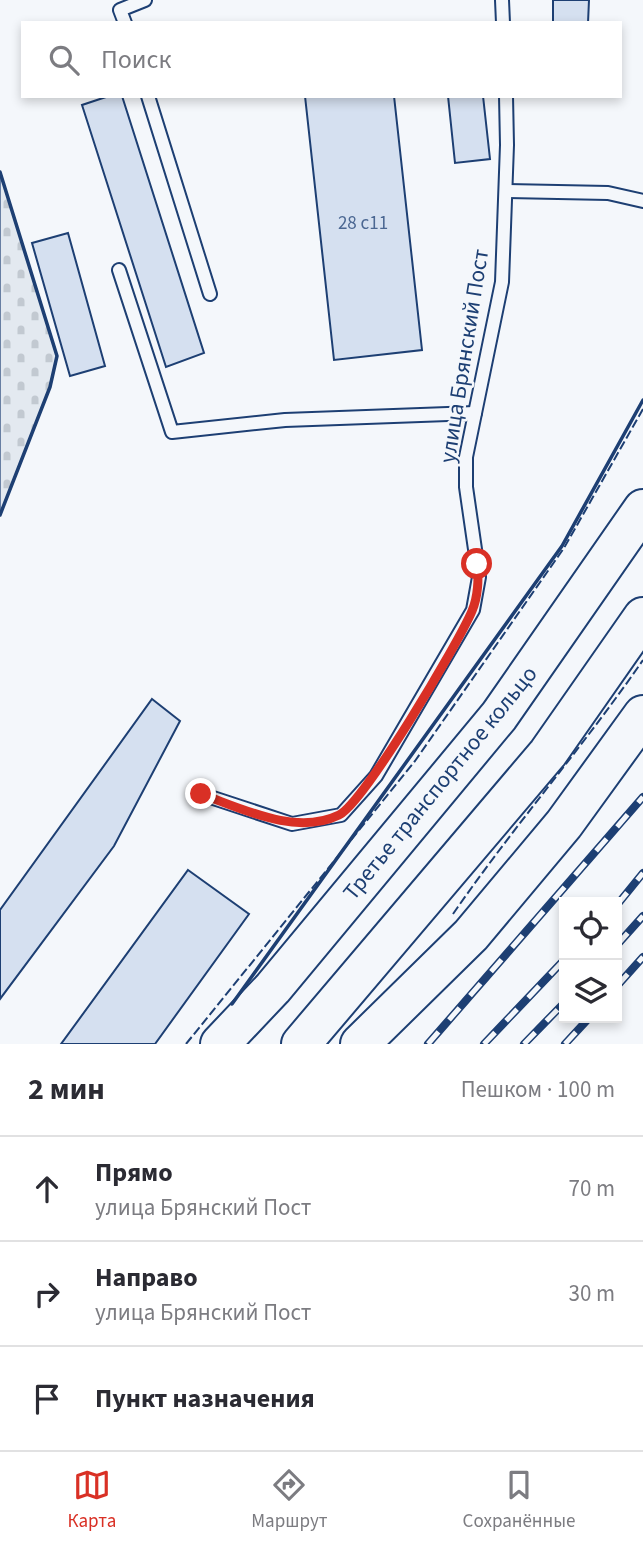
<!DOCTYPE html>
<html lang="ru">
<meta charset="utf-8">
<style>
:root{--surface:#fff;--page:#f2f2f3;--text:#2b2b33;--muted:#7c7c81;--line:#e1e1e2;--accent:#d93025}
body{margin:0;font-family:"Source Sans 3",sans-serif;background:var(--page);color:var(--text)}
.controls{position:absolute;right:21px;bottom:21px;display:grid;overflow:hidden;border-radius:0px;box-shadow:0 4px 10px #0003}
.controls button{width:63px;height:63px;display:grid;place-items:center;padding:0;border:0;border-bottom:2px solid var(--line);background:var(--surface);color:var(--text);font:35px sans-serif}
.stop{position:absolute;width:21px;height:21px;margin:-16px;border:5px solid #d93025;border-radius:50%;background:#fff}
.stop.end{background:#d93025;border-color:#fff;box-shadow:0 2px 7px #0008}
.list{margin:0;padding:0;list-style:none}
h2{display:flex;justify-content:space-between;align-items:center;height:91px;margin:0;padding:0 28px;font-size:30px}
h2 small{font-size:23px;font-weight:400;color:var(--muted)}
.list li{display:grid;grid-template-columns:46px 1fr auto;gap:21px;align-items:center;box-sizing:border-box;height:105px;padding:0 28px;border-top:2px solid var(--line)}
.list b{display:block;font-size:26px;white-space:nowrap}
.list p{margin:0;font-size:23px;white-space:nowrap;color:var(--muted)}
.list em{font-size:23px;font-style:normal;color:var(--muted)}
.icon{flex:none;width:38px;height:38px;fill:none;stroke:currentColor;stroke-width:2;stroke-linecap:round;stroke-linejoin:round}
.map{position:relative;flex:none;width:643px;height:1044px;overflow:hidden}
.search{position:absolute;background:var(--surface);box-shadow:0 4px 10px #0003;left:21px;right:21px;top:21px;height:77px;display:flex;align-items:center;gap:18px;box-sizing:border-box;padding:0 24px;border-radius:0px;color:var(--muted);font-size:26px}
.sheet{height:406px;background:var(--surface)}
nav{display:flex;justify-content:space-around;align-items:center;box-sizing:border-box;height:98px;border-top:2px solid var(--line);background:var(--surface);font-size:19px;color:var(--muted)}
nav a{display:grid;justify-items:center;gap:4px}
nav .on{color:var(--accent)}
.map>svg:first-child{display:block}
.cemetery{fill:url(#cemetery-stones);stroke:#687fa3;stroke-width:2}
.building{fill:#d5e0f0;stroke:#1d3f73;stroke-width:2}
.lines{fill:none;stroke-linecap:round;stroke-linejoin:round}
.lane-casing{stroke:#1d3f73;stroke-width:16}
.primary-casing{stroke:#1d3f73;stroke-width:42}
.lane{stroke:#f4f7fb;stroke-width:12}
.primary{stroke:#f4f7fb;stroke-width:38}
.rail-casing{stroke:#1d3f73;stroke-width:8}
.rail{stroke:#f4f7fb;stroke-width:5;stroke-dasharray:16;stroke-linecap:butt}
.fence{stroke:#1d3f73;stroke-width:2;stroke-dasharray:9 3.5;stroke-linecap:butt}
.wall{stroke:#1d3f73;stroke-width:3.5}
.route{stroke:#d93025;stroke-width:9}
.labels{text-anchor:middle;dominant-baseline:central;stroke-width:5;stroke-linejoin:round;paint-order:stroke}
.number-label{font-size:19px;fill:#4b6792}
.street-label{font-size:23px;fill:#1d3f73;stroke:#f4f7fb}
</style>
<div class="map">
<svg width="643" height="1044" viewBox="0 0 643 1044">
<defs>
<pattern id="cemetery-stones" width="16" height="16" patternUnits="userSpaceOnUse" patternTransform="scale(1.75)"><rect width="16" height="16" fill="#e3e9f0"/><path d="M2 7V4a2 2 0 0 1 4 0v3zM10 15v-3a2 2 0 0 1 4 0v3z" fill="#c2c9d1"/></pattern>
</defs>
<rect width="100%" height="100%" fill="#f4f7fb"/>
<polygon class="cemetery" points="0,172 57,356 50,387 0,515"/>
<g class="building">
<polygon points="553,0 589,0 588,23 553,23"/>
<polygon points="109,96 122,96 204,353 166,367 82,105"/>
<polygon points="305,96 394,96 422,350 334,360"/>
<polygon points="448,96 483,96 490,159 455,163"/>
<polygon points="68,233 105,366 70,376 32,243"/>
<polygon points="152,699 180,721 114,846 0,999 0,910"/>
<polygon points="188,870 249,914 155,1044 61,1044"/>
</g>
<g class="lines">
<g class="lane-casing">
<g id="lane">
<polyline points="502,0 503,23"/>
<polyline points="125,23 120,10 145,0"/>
<polyline points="148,96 210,294"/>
<polyline points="506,191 608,193 643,201"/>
<polyline points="119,270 172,432 285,420 475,413"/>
<polyline points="201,794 292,824 341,815 376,776 473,610 479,577 466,487 466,457 502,282 507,145 506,96"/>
</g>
</g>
<g class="primary-casing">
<g id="primary">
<polyline points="220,1044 273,988 499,716 643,509"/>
<polyline points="301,1044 548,753 643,617"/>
<polyline points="360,1044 471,935 564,824 643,715"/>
</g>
</g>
<use href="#lane" class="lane"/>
<use href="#primary" class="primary"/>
<g class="rail-casing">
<g id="rail">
<polyline points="617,905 643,873"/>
<polyline points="617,945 643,916"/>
<polyline points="617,986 643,957"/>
<polyline points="428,1044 643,797"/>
<polyline points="484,1044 564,960"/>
<polyline points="524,1044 564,1003"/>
<polyline points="565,1044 589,1018"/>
</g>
</g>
<use href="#rail" class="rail"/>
<g class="fence">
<path d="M453,914C513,827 583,747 643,660"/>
<polyline points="186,1044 415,761 564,548 643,409"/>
</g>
<g class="wall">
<polyline points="0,172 57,356 50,387 0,515"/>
<polyline points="232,1004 562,546 643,400"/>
</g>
</g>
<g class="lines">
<path class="route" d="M201,794C243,809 296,836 339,815C364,803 459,642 472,611C478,597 479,578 477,564"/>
</g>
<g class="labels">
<g class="number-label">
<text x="363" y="223">28 с11</text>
</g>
<g class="street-label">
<text transform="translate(464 356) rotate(-81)">улица Брянский Пост</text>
<text transform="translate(440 783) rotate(-51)">Третье транспортное кольцо</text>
</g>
</g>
</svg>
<div class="controls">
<button><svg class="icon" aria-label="locate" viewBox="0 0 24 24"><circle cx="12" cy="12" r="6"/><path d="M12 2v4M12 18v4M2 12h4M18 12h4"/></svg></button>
<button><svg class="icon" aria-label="layers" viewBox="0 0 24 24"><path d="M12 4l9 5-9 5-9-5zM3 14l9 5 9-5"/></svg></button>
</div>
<div class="stop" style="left:477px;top:564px"></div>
<div class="stop end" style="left:201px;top:794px"></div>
<div class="search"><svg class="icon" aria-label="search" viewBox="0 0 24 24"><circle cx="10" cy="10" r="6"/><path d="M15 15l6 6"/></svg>Поиск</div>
</div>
<section class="sheet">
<h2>2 мин<small>Пешком · 100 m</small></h2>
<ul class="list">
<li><svg class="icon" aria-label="ahead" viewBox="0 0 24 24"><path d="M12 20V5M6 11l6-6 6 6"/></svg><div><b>Прямо</b><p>улица Брянский Пост</p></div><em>70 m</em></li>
<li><svg class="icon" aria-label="right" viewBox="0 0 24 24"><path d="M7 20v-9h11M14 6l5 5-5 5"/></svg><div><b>Направо</b><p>улица Брянский Пост</p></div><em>30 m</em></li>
<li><svg class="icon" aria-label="arrive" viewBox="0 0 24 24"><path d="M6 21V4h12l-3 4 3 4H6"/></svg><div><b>Пункт назначения</b></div></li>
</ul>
</section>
<nav>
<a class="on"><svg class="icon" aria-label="map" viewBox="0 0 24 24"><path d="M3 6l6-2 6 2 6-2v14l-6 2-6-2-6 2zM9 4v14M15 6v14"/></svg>Карта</a>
<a><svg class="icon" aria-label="directions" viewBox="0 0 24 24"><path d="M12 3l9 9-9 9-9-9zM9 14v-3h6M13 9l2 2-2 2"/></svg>Маршрут</a>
<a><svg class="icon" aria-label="saved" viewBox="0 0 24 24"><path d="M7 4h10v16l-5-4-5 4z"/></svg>Сохранённые</a>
</nav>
